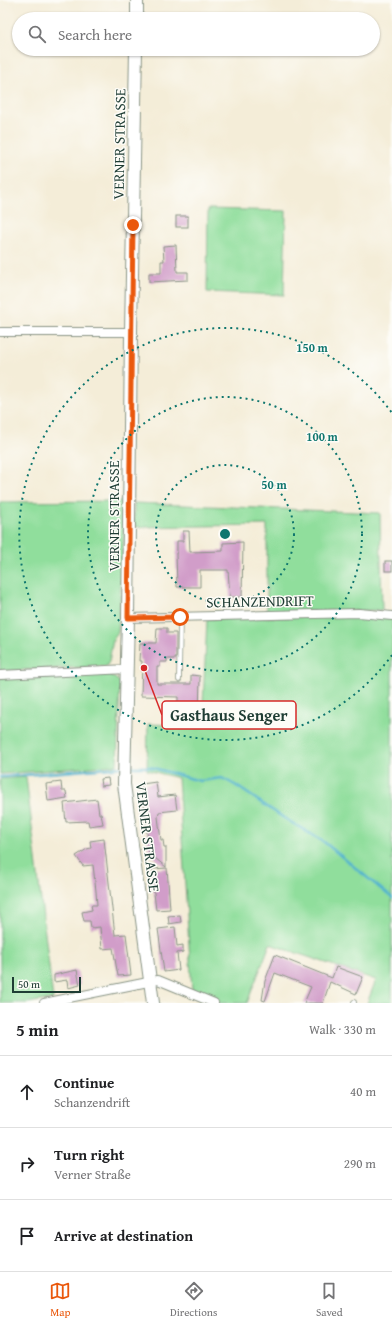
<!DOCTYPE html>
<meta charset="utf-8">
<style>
:root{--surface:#fff;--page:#f6f6f6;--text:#202124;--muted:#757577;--line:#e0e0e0;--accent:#ea580c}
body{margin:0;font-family:"Gentium Book Plus",serif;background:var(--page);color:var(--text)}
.scale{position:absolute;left:12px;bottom:10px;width:69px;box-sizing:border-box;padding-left:4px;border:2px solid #1f3d34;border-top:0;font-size:11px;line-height:14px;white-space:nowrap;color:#1f3d34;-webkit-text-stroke:3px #fdfcf7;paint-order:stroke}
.stop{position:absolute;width:12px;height:12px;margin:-9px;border:3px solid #ea580c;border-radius:50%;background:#fff}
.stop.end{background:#ea580c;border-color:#fff;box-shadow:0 1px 4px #0008}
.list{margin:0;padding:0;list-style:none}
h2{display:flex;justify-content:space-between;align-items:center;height:52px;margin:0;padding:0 16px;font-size:17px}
h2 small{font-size:13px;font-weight:400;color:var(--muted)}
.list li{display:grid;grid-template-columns:26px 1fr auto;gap:12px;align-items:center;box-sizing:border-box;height:72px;padding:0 16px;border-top:1px solid var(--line)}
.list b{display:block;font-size:15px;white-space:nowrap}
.list p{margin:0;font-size:13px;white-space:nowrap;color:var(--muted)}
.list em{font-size:13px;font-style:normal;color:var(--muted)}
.icon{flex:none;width:22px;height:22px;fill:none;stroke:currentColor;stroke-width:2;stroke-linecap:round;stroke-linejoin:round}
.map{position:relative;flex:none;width:392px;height:1003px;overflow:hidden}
.search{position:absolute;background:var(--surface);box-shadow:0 1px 3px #0004;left:12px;right:12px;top:12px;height:44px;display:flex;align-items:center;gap:10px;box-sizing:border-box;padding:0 14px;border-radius:22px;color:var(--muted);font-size:15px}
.sheet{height:268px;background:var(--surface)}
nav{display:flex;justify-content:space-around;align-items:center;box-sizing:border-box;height:56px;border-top:1px solid var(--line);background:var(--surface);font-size:11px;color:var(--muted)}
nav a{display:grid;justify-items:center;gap:2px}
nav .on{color:var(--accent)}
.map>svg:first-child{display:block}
.green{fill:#90de9c;stroke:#588e68}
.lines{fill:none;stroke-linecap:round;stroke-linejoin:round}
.stream{stroke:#51b3cf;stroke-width:2.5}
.building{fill:#d19dc9}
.lane-casing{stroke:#8a9586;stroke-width:5.5}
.street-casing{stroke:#8a9586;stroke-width:10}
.secondary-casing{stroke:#8a9586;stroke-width:14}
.lane{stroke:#fff;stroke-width:4}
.street{stroke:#fff;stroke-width:8}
.secondary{stroke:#fff;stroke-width:12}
.route{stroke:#ea580c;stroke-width:5}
.ring{fill:none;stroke:#0f766e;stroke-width:2;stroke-dasharray:2 4}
.labels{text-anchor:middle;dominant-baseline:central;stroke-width:3;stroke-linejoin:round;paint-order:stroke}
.street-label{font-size:15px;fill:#1f3d34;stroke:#fdfcf7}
.centre{fill:#0f766e;stroke:#fdfcf7;stroke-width:2}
.ring-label{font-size:12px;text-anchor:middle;font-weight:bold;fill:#0f766e;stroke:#fdfcf7;stroke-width:3;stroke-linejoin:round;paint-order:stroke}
.leader{fill:none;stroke:#d62828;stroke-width:1.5}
.callout-dot{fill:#d62828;stroke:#fdfcf7;stroke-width:1.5}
.callout{fill:#fdfcf7;stroke:#d62828;stroke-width:1.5}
.callout-label{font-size:16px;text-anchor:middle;font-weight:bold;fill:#1f3d34}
</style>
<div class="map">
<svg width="392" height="1003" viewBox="0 0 392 1003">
<rect width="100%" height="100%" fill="#fdfcf7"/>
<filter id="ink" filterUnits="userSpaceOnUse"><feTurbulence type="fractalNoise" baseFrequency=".025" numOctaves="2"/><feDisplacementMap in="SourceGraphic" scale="8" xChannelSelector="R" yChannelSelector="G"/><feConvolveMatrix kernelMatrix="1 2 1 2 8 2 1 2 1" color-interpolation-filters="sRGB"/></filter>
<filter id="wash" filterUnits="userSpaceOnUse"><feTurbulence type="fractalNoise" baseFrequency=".012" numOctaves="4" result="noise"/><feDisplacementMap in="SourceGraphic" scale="16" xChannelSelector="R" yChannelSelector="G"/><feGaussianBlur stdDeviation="0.9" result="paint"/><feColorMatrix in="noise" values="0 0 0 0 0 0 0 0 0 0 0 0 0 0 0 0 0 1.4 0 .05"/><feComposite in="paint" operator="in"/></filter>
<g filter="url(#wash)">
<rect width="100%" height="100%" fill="#f4edd8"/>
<g class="green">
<polygon points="208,209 286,211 284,295 207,292"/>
<path d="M126,501L118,632C110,640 112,656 107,666L0,671V502Z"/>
<polygon points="134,503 380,513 382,610 267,612 267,525 134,527"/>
<polygon points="359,615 392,618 392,1003 367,1003 376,980 270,944 247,1003 221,1003 192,991 178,778 147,770 148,724 202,726 207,619"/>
<polygon points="108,673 120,682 117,765 0,774 0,678"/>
<polygon points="26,777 53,999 27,1003 0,1003 0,779"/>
</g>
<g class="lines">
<g class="stream">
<polyline points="129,767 150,767 200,781 222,778 235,785 284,818 324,842 392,898"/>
<polyline points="0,777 122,767"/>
</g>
</g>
<g id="blocks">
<g class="building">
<rect x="176" y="216" width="12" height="11"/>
<polygon points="176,245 177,272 188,272 188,280 149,282 149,273 161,273 161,261 164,261 163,246"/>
<polygon points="183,531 189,531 190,552 223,551 223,543 243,542 242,597 230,597 228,570 200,570 200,587 177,587 176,553 177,553 177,541 183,541"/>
<rect x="385" y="561" width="7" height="10"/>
<polygon points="157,628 167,628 167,633 176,633 176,659 167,659 167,662 160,662 160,667 157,667 157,684 191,684 191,675 200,676 199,718 178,718 178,697 141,696 142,661 139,661 140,643 156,643"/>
<polygon points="108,778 109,785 101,786 100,779"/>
<polygon points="61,782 62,791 66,791 67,798 48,801 46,784"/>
<polygon points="156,782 158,797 175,795 177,810 159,812 158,817 161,840 163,840 164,847 166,847 166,867 150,854 149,851 142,784"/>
<polygon points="97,799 99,814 101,814 103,824 89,826 88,821 66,822 64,803"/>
<polygon points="104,839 115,935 126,934 131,975 118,976 113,948 102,949 100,927 91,928 90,921 84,921 82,912 92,910 91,905 97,905 96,891 93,865 83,866 76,856 87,849 91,848 90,841"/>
<polygon points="167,868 170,909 156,910 152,876 153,869"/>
<polygon points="180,915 181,922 169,924 168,916"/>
<polygon points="175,927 177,946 183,945 183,952 177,953 179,970 164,972 158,929"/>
<polygon points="275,955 332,978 336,967 363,977 356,994 330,982 323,1003 304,1003 311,987 275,973 265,1001 262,1000 265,981"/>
<polygon points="77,970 80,985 68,988 67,980 54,982 54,975"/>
</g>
</g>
</g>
<g filter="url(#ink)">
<use href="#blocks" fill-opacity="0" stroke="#8a9586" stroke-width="1"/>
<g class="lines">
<g class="lane-casing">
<g id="lane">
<polyline points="179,680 180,617"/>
<polyline points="354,1003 354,1002"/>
</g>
</g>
<g class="street-casing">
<g id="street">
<polyline points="0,332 131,332"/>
<polyline points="128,618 359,613 392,616"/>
<polyline points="0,675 128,669"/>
<polyline points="44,1003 158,980 214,1003"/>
</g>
</g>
<g class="secondary-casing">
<g id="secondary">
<polyline points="137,19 137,0"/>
<polyline points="136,49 131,332 128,618 124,784 153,1003"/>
</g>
</g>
<use href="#lane" class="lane"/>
<use href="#street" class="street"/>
<use href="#secondary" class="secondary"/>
</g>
</g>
<g class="lines" filter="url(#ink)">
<polyline class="route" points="133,225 128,618 180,617"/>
</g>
<g class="ring">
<circle cx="225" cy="534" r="69"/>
<circle cx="225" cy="534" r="137"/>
<path d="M392 655A206 206 0 1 1 392 413"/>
</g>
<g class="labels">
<g class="street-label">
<text transform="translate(119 144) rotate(-89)">VERNER STRASSE</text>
<text transform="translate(113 516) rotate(-90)">VERNER STRASSE</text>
<text transform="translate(260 601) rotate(-1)">SCHANZENDRIFT</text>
<text transform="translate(148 837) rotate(83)">VERNER STRASSE</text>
</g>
</g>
<circle cx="225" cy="534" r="6" class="centre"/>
<g class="ring-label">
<text x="312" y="352">150 m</text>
<text x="322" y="441">100 m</text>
<text x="274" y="489">50 m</text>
</g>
<path class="leader" d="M144 668L162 715"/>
<circle class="callout-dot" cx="144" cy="668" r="4"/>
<rect class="callout" x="162" y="701" width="134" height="28" rx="4"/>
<g class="callout-label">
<text x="229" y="721">Gasthaus Senger</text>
</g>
</svg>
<div class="scale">50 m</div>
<div class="stop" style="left:180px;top:617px"></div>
<div class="stop end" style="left:133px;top:225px"></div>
<div class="search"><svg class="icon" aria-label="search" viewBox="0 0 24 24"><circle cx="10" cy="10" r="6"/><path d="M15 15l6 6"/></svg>Search here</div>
</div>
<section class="sheet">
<h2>5 min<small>Walk · 330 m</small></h2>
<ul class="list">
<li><svg class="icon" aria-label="ahead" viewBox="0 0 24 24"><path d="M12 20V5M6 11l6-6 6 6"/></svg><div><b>Continue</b><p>Schanzendrift</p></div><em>40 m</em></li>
<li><svg class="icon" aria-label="right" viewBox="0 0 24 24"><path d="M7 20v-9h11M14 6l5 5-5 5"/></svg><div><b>Turn right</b><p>Verner Straße</p></div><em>290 m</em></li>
<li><svg class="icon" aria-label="arrive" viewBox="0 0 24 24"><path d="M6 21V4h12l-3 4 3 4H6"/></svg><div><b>Arrive at destination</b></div></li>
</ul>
</section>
<nav>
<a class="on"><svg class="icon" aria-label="map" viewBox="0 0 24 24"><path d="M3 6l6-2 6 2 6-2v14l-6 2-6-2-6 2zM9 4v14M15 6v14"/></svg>Map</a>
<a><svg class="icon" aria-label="directions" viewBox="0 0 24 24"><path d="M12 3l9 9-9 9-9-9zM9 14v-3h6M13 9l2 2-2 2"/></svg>Directions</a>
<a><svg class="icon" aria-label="saved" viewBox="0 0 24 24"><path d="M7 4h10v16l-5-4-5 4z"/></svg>Saved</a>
</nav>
